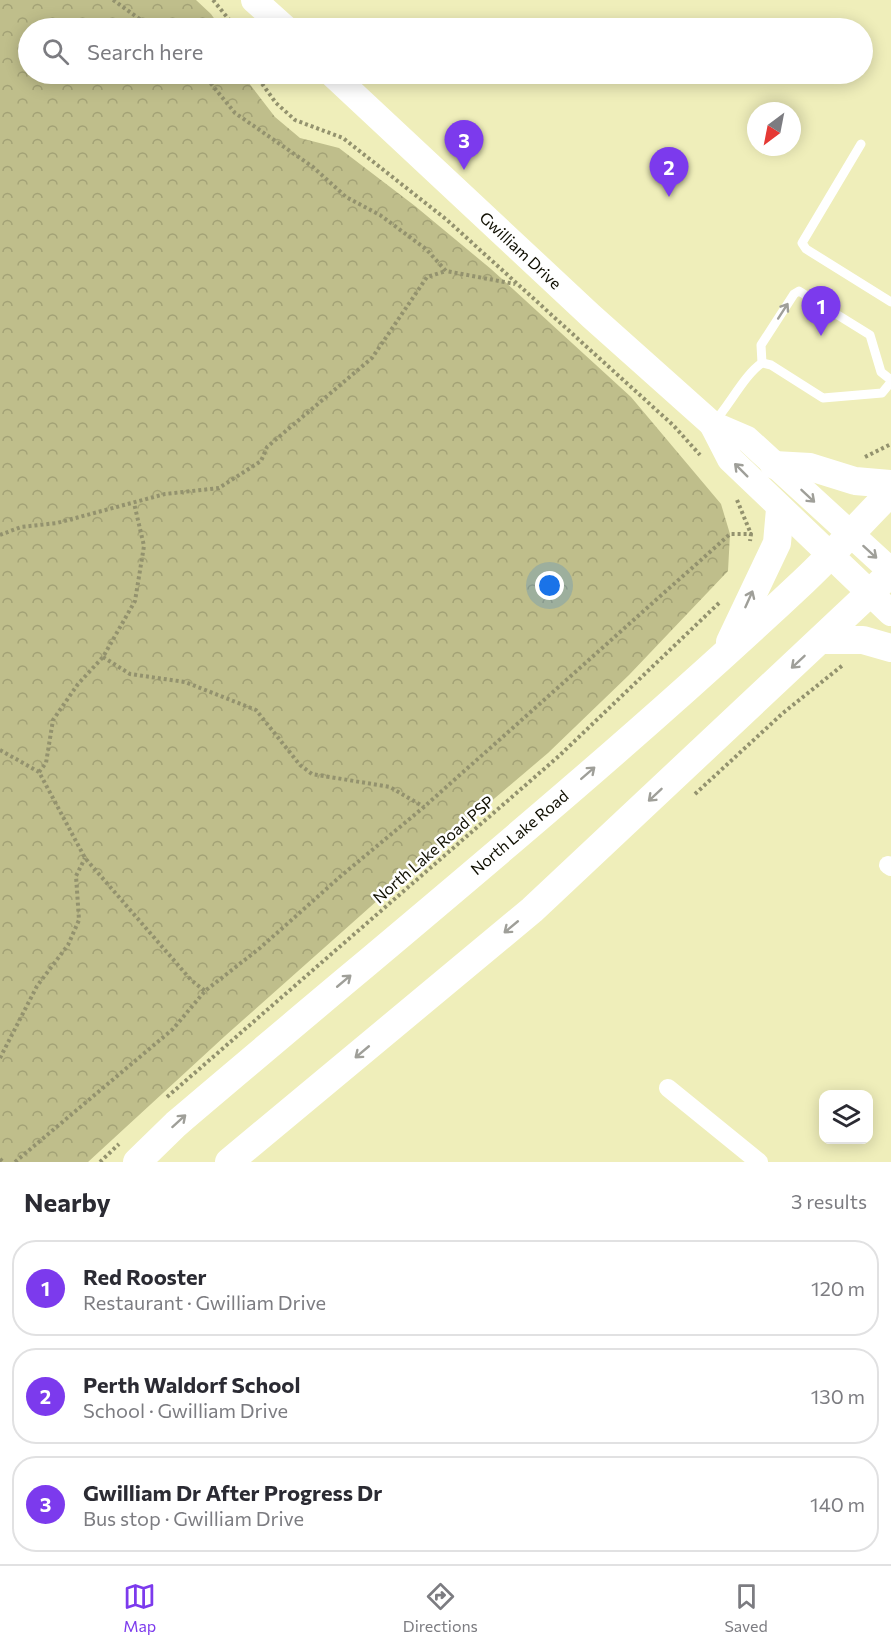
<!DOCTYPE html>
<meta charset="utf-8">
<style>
:root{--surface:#fff;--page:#f2f2f3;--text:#2b2b33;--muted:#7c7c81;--line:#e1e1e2;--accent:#7c3aed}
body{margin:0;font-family:Commissioner,sans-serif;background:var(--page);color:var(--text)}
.controls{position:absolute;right:18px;bottom:18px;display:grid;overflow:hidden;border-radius:12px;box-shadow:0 3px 15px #0003}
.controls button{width:54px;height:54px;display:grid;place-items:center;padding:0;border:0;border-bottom:2px solid var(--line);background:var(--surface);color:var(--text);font:30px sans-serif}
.compass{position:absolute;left:747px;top:102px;width:54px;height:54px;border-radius:50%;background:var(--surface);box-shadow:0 3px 15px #0003;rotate:212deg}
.you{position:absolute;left:550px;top:586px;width:21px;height:21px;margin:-15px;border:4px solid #fff;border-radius:50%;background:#1a73e8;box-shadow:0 0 0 9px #1a73e833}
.badge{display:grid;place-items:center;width:39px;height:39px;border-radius:50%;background:var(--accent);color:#fff;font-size:20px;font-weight:700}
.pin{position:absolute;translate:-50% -50px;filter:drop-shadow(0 2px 3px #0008)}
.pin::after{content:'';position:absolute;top:32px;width:21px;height:18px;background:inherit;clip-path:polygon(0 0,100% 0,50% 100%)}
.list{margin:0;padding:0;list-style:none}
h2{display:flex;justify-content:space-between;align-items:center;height:78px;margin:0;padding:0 24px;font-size:26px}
h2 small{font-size:20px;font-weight:400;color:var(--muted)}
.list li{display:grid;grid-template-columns:39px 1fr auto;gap:18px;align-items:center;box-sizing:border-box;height:96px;margin:0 12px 12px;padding:0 12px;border:2px solid var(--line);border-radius:24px}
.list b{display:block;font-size:22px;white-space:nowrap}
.list p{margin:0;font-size:20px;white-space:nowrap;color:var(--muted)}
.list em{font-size:20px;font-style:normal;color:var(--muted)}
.icon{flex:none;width:33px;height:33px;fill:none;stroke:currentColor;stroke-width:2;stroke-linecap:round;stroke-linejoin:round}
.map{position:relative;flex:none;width:891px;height:1162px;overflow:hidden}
.search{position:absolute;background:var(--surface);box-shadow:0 3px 15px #0003;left:18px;right:18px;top:18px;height:66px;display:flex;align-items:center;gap:15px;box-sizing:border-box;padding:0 21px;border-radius:33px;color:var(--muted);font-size:22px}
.sheet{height:402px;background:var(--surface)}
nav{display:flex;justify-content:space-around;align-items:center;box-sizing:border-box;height:84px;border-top:2px solid var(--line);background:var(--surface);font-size:16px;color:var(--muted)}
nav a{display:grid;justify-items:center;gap:3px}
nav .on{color:var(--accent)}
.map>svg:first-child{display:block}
.forest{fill:url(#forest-crowns)}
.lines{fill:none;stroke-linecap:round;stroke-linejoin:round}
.path{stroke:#93926e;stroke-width:4;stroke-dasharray:3 3;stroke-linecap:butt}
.lane{stroke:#fff;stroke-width:9}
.street{stroke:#fff;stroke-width:18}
.secondary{stroke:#fff;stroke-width:26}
.primary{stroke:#fff;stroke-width:28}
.oneway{stroke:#9f9f99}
.labels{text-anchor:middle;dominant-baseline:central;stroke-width:5;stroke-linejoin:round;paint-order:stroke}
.street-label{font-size:16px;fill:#0f0e00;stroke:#fff}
</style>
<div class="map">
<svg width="891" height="1162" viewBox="0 0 891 1162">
<defs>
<pattern id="forest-crowns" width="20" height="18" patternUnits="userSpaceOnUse" patternTransform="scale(1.5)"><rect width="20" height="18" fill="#bfbe8b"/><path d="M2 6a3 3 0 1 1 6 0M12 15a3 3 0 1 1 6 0" fill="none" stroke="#a3a276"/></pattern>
</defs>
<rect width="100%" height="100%" fill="#efeeba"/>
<polygon class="forest" points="0,0 196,0 211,14 221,28 28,28 28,74 242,74 275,117 300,138 339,148 415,206 491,269 631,397 721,504 730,534 728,571 629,675 548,753 442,843 225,1036 88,1162 0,1162"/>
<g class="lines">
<g class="path">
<polyline points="113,0 152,28"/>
<polyline points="213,0 236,28"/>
<polyline points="203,74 235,113 313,167 346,197 380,215 426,249 446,271 515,284"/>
<polyline points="255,74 276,103 295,120 343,138 447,220 674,426 700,455"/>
<polyline points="865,457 891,444"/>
<polyline points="737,500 751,534 750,541"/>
<polyline points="0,535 21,527 57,523 165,494 219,488 261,461 267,447 372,358 427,277 446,271"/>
<polyline points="103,657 130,674 185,682 256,710 300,765 312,774 390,787 424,807"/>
<polyline points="0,750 39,772 85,858 191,980 205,991"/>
<polyline points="39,772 46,763 53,720 78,684 103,657 135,601 144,546 134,503"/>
<polyline points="695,794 783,713 843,665"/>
<polyline points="0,1058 37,986 68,945 79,920 76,876 85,858"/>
<polyline points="167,1097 559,756 720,602"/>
<polyline points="0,1159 3,1162"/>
<polyline points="15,1162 173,1029 205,991 260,948 342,875 424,807 730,534 752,534"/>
<polyline points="100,1162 119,1144"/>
</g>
<g class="lane">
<polyline points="861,144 802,243 806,249 891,302"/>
<polyline points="762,363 761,345 794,294 799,291 870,335 881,372 891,380"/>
<path d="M714,422C729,406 745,374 762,363L771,365L823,398L882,393L891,382"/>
</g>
<g class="street">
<polyline points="888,865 891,867"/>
<polyline points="668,1088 759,1162"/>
</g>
<g class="secondary">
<polyline points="254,0 285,28"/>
<polyline points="332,74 591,316 712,424 747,439 891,571"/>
<polyline points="712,424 730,459 891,613"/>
</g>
<g class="primary">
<polyline points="774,465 810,467 855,481 891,484"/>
<polyline points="821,640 863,640 891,648"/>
<polyline points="730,642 777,543 780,509"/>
<path d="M137,1162L176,1124C386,945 603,770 804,581C834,553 862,521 891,492"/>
<polyline points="229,1162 532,910 891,573"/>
</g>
</g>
<defs><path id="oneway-shaft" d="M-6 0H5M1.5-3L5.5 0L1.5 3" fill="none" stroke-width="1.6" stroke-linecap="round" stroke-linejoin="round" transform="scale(1.5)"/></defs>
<g class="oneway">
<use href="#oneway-shaft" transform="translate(783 311) rotate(-57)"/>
<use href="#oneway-shaft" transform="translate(741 470) rotate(-135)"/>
<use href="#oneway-shaft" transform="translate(808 496) rotate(43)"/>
<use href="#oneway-shaft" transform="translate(870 552) rotate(42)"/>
<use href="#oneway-shaft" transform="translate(749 599) rotate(-66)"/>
<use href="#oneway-shaft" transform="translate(798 662) rotate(137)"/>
<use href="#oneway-shaft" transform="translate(588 773) rotate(-41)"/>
<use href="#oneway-shaft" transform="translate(655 795) rotate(137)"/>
<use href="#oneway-shaft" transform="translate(511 927) rotate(140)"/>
<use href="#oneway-shaft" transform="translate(344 981) rotate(-40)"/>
<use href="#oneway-shaft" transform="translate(362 1052) rotate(140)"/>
<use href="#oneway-shaft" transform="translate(179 1121) rotate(-42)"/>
</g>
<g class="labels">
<g class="street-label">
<text transform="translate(521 250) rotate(43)">Gwilliam Drive</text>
<text transform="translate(519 832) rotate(-40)">North Lake Road</text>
<text transform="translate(433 849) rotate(-41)">North Lake Road PSP</text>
</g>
</g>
</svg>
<div class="controls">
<button><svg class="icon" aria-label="layers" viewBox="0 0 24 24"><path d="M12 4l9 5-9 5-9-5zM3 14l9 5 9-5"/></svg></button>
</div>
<svg class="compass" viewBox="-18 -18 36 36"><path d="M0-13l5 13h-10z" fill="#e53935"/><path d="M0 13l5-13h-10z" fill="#7c7c81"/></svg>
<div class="you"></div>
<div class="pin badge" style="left:821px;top:336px">1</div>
<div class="pin badge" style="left:669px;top:197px">2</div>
<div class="pin badge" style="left:464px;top:170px">3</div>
<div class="search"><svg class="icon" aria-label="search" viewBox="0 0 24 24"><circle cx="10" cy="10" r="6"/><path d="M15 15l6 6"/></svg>Search here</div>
</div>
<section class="sheet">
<h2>Nearby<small>3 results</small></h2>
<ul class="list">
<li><span class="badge">1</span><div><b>Red Rooster</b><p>Restaurant · Gwilliam Drive</p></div><em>120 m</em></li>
<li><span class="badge">2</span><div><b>Perth Waldorf School</b><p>School · Gwilliam Drive</p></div><em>130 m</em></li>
<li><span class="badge">3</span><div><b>Gwilliam Dr After Progress Dr</b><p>Bus stop · Gwilliam Drive</p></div><em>140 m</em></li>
</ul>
</section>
<nav>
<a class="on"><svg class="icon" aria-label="map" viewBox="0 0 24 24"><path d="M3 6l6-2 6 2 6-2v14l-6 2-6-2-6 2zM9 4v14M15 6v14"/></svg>Map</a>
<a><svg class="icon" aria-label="directions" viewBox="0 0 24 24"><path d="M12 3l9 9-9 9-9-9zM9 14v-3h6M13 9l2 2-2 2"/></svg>Directions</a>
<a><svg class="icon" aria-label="saved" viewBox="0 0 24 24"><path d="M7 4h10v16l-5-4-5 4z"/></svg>Saved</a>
</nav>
